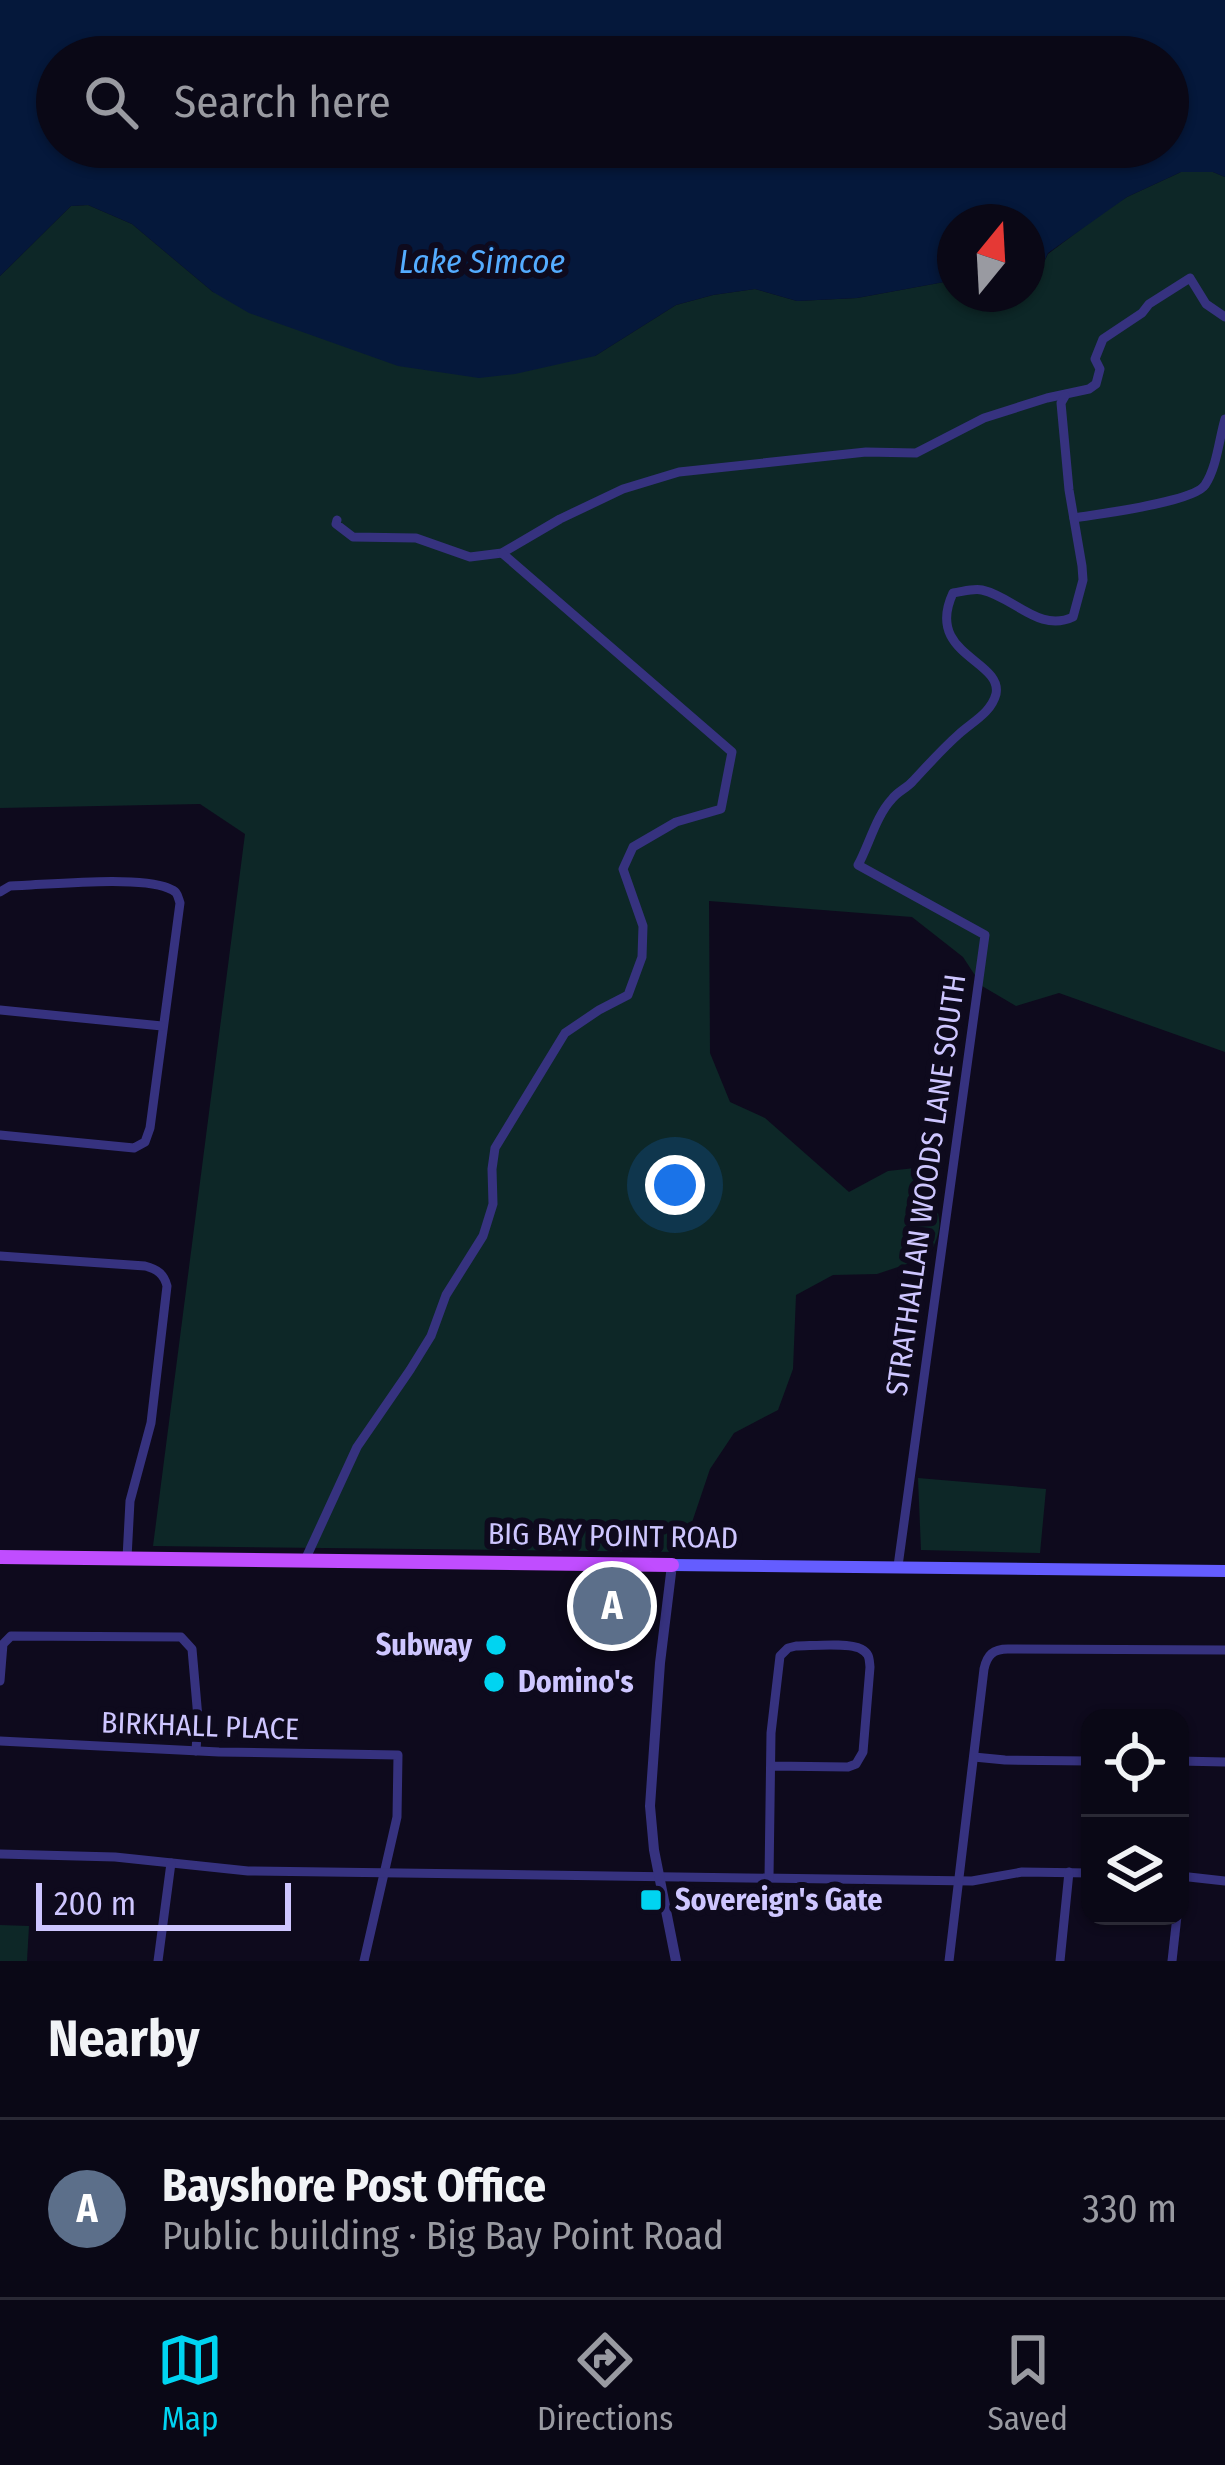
<!DOCTYPE html>
<meta charset="utf-8">
<style>
:root{--surface:#0a0816;--page:#181623;--text:#f1f3f6;--muted:#999aa1;--line:#2a2935;--accent:#00d4f1}
body{margin:0;font-family:"Fira Sans Condensed",sans-serif;background:var(--page);color:var(--text)}
.controls{position:absolute;right:36px;bottom:36px;display:grid;overflow:hidden;border-radius:24px;box-shadow:0 3px 9px #0004}
.controls button{width:108px;height:108px;display:grid;place-items:center;padding:0;border:0;border-bottom:3px solid var(--line);background:var(--surface);color:var(--text);font:60px sans-serif}
.compass{position:absolute;left:937px;top:204px;width:108px;height:108px;border-radius:50%;background:var(--surface);box-shadow:0 3px 9px #0004;rotate:18deg}
.scale{position:absolute;left:36px;bottom:30px;width:255px;box-sizing:border-box;padding-left:12px;border:6px solid #cec6ff;border-top:0;font-size:33px;line-height:42px;white-space:nowrap;color:#cec6ff;-webkit-text-stroke:9px #0e0a1d;paint-order:stroke}
.you{position:absolute;left:675px;top:1185px;width:42px;height:42px;margin:-30px;border:9px solid #fff;border-radius:50%;background:#1a73e8;box-shadow:0 0 0 18px #1a73e833}
.badge{display:grid;place-items:center;width:78px;height:78px;border-radius:50%;background:var(--accent);color:#fff;font-size:39px;font-weight:700}
.pin{position:absolute;translate:-50% -50%;border:6px solid #fff;box-shadow:0 3px 12px #0006}
.list{margin:0;padding:0;list-style:none}
h2{display:flex;justify-content:space-between;align-items:center;height:156px;margin:0;padding:0 48px;font-size:51px}
h2 small{font-size:39px;font-weight:400;color:var(--muted)}
.list li{display:grid;grid-template-columns:78px 1fr auto;gap:36px;align-items:center;box-sizing:border-box;height:180px;padding:0 48px;border-top:3px solid var(--line)}
.list b{display:block;font-size:45px;white-space:nowrap}
.list p{margin:0;font-size:39px;white-space:nowrap;color:var(--muted)}
.list em{font-size:39px;font-style:normal;color:var(--muted)}
.icon{flex:none;width:66px;height:66px;fill:none;stroke:currentColor;stroke-width:2;stroke-linecap:round;stroke-linejoin:round}
.map{position:relative;flex:none;width:1225px;height:1961px;overflow:hidden}
.search{position:absolute;background:var(--surface);box-shadow:0 3px 9px #0004;left:36px;right:36px;top:36px;height:132px;display:flex;align-items:center;gap:30px;box-sizing:border-box;padding:0 42px;border-radius:66px;color:var(--muted);font-size:45px}
.sheet{height:336px;background:var(--surface)}
nav{display:flex;justify-content:space-around;align-items:center;box-sizing:border-box;height:168px;border-top:3px solid var(--line);background:var(--surface);font-size:33px;color:var(--muted)}
nav a{display:grid;justify-items:center;gap:6px}
nav .on{color:var(--accent)}
.map>svg:first-child{display:block}
.green{fill:#0d2727}
.water{fill:#05183b;fill-rule:evenodd}
.lines{fill:none;stroke-linecap:round;stroke-linejoin:round}
.minor{stroke:#36327f;stroke-width:9}
.tertiary{stroke:#36327f;stroke-width:10}
.secondary{stroke:#645dff;stroke-width:12}
.primary{stroke:#c04dff;stroke-width:14}
.poi-dot{fill:#00d4f1;stroke:#0e0a1d;stroke-width:4.5}
.labels{text-anchor:middle;dominant-baseline:central;stroke-width:12;stroke-linejoin:round;paint-order:stroke}
.street-label{font-size:30px;fill:#cec6ff;stroke:#0e0a1d}
.poi-label{font-size:30px;font-weight:bold;fill:#cec6ff;stroke:#0e0a1d;text-anchor:start}
.water-label{font-size:33px;font-style:italic;fill:#54acff;stroke:#0e0a1d}
</style>
<div class="map">
<svg width="1225" height="1961" viewBox="0 0 1225 1961">
<rect width="100%" height="100%" fill="#0e0a1d"/>
<g class="green">
<path d="M1181,172H1213L1225,177V1052L1059,993L1016,1006L982,986L963,957L912,917L709,901L710,1053L730,1102L765,1118L849,1192L888,1171L915,1168C935,1205 951,1217 928,1257L877,1274L833,1275L796,1295L793,1369L778,1410L734,1433L710,1469L682,1552L153,1546L245,834L200,804L0,808V276L71,206L88,205L132,224L213,292L595,356L676,305L713,295L755,289L797,301L857,298L955,280V294H1027V273L1039,272L1048,254L1105,211L1127,197Z"/>
<polygon points="918,1478 1046,1489 1040,1553 921,1550"/>
<polygon points="0,1925 29,1926 27,1961 0,1961"/>
</g>
<path class="water" d="M0,0H1225V177L1213,172H1181L1127,197L1048,253L1039,272L1027,273V222H955V280L857,298L797,301L755,289L713,295L676,305L595,356L515,374L479,378L398,366L249,313L213,292L132,224L88,205L71,206L0,276ZM57,57H1168V147H57Z"/>
<g class="lines">
<g class="minor">
<path d="M1074,518C1099,514 1194,502 1205,485C1217,467 1219,439 1225,419"/>
<polyline points="337,520 336,524 353,537 416,538 470,557 502,553 560,519 623,489 679,472 866,452 916,453 984,418 1047,398 1089,389 1096,384 1100,369 1095,359 1103,339 1142,313 1149,304 1190,278 1206,304 1225,317"/>
<path d="M0,892L10,886C46,885 138,875 168,888C178,892 177,894 180,903L150,1128L145,1142L134,1148L0,1135"/>
<polyline points="0,1010 162,1026"/>
<path d="M0,1256L145,1266C157,1269 164,1274 167,1286L151,1423L130,1501L127,1558"/>
<polyline points="305,1560 357,1447 410,1370 431,1336 446,1295 483,1236 493,1204 492,1169 495,1148 565,1033 599,1010 628,995 642,957 643,926 623,869 633,847 676,822 721,809 732,752 502,553"/>
<path d="M898,1566L985,935L858,865C869,845 876,816 892,799C897,792 907,788 913,781C928,765 942,749 959,734C972,722 991,713 996,694C1003,660 924,655 953,593C962,592 973,588 982,590C1014,597 1039,633 1073,617L1083,580L1082,566L1069,490L1061,403L1065,396"/>
<polyline points="0,1681 3,1644 11,1636 181,1637 192,1649 198,1718 196,1751"/>
<polyline points="0,1741 219,1752 398,1755 397,1817 364,1961"/>
<polyline points="974,1757 1005,1760 1090,1761"/>
<polyline points="1180,1761 1225,1762"/>
<polyline points="0,1854 115,1857 248,1871 972,1881 1022,1872 1090,1873"/>
<polyline points="1180,1876 1225,1881"/>
<path d="M769,1878L771,1733L780,1656L788,1648L796,1646C811,1646 849,1642 861,1649C870,1654 869,1658 870,1667L863,1752L856,1764L848,1767L771,1766"/>
<polyline points="1180,1895 1182,1876"/>
<polyline points="158,1961 171,1863"/>
<path d="M949,1961L984,1669C987,1655 993,1649 1008,1649L1225,1650"/>
<polyline points="1060,1961 1069,1872"/>
<polyline points="1172,1961 1177,1916"/>
</g>
<polyline class="tertiary" points="672,1565 660,1663 650,1806 654,1850 676,1961"/>
<polyline class="secondary" points="672,1565 1225,1571"/>
<polyline class="primary" points="0,1557 672,1565"/>
</g>
<g class="poi-dot">
<circle cx="496" cy="1645" r="12"/>
<circle cx="494" cy="1682" r="12"/>
<rect x="639" y="1888" width="24" height="24" rx="6"/>
</g>
<g class="labels">
<g class="street-label">
<text transform="translate(926 1185) rotate(-82)">STRATHALLAN WOODS LANE SOUTH</text>
<text transform="translate(613 1536) rotate(1)">BIG BAY POINT ROAD</text>
<text transform="translate(200 1726) rotate(2)">BIRKHALL PLACE</text>
</g>
<g class="poi-label">
<text x="472" y="1645" text-anchor="end">Subway</text>
<text x="518" y="1682">Domino's</text>
<text x="675" y="1900">Sovereign's Gate</text>
</g>
<g class="water-label">
<text x="482" y="262">Lake Simcoe</text>
</g>
</g>
</svg>
<div class="controls">
<button><svg class="icon" aria-label="locate" viewBox="0 0 24 24"><circle cx="12" cy="12" r="6"/><path d="M12 2v4M12 18v4M2 12h4M18 12h4"/></svg></button>
<button><svg class="icon" aria-label="layers" viewBox="0 0 24 24"><path d="M12 4l9 5-9 5-9-5zM3 14l9 5 9-5"/></svg></button>
</div>
<svg class="compass" viewBox="-18 -18 36 36"><path d="M0-13l5 13h-10z" fill="#e53935"/><path d="M0 13l5-13h-10z" fill="#999aa1"/></svg>
<div class="scale">200 m</div>
<div class="you"></div>
<div class="pin badge" style="left:612px;top:1606px;background:#5c6f8a">A</div>
<div class="search"><svg class="icon" aria-label="search" viewBox="0 0 24 24"><circle cx="10" cy="10" r="6"/><path d="M15 15l6 6"/></svg>Search here</div>
</div>
<section class="sheet">
<h2>Nearby<small></small></h2>
<ul class="list">
<li><span class="badge" style="background:#5c6f8a">A</span><div><b>Bayshore Post Office</b><p>Public building · Big Bay Point Road</p></div><em>330 m</em></li>
</ul>
</section>
<nav>
<a class="on"><svg class="icon" aria-label="map" viewBox="0 0 24 24"><path d="M3 6l6-2 6 2 6-2v14l-6 2-6-2-6 2zM9 4v14M15 6v14"/></svg>Map</a>
<a><svg class="icon" aria-label="directions" viewBox="0 0 24 24"><path d="M12 3l9 9-9 9-9-9zM9 14v-3h6M13 9l2 2-2 2"/></svg>Directions</a>
<a><svg class="icon" aria-label="saved" viewBox="0 0 24 24"><path d="M7 4h10v16l-5-4-5 4z"/></svg>Saved</a>
</nav>
